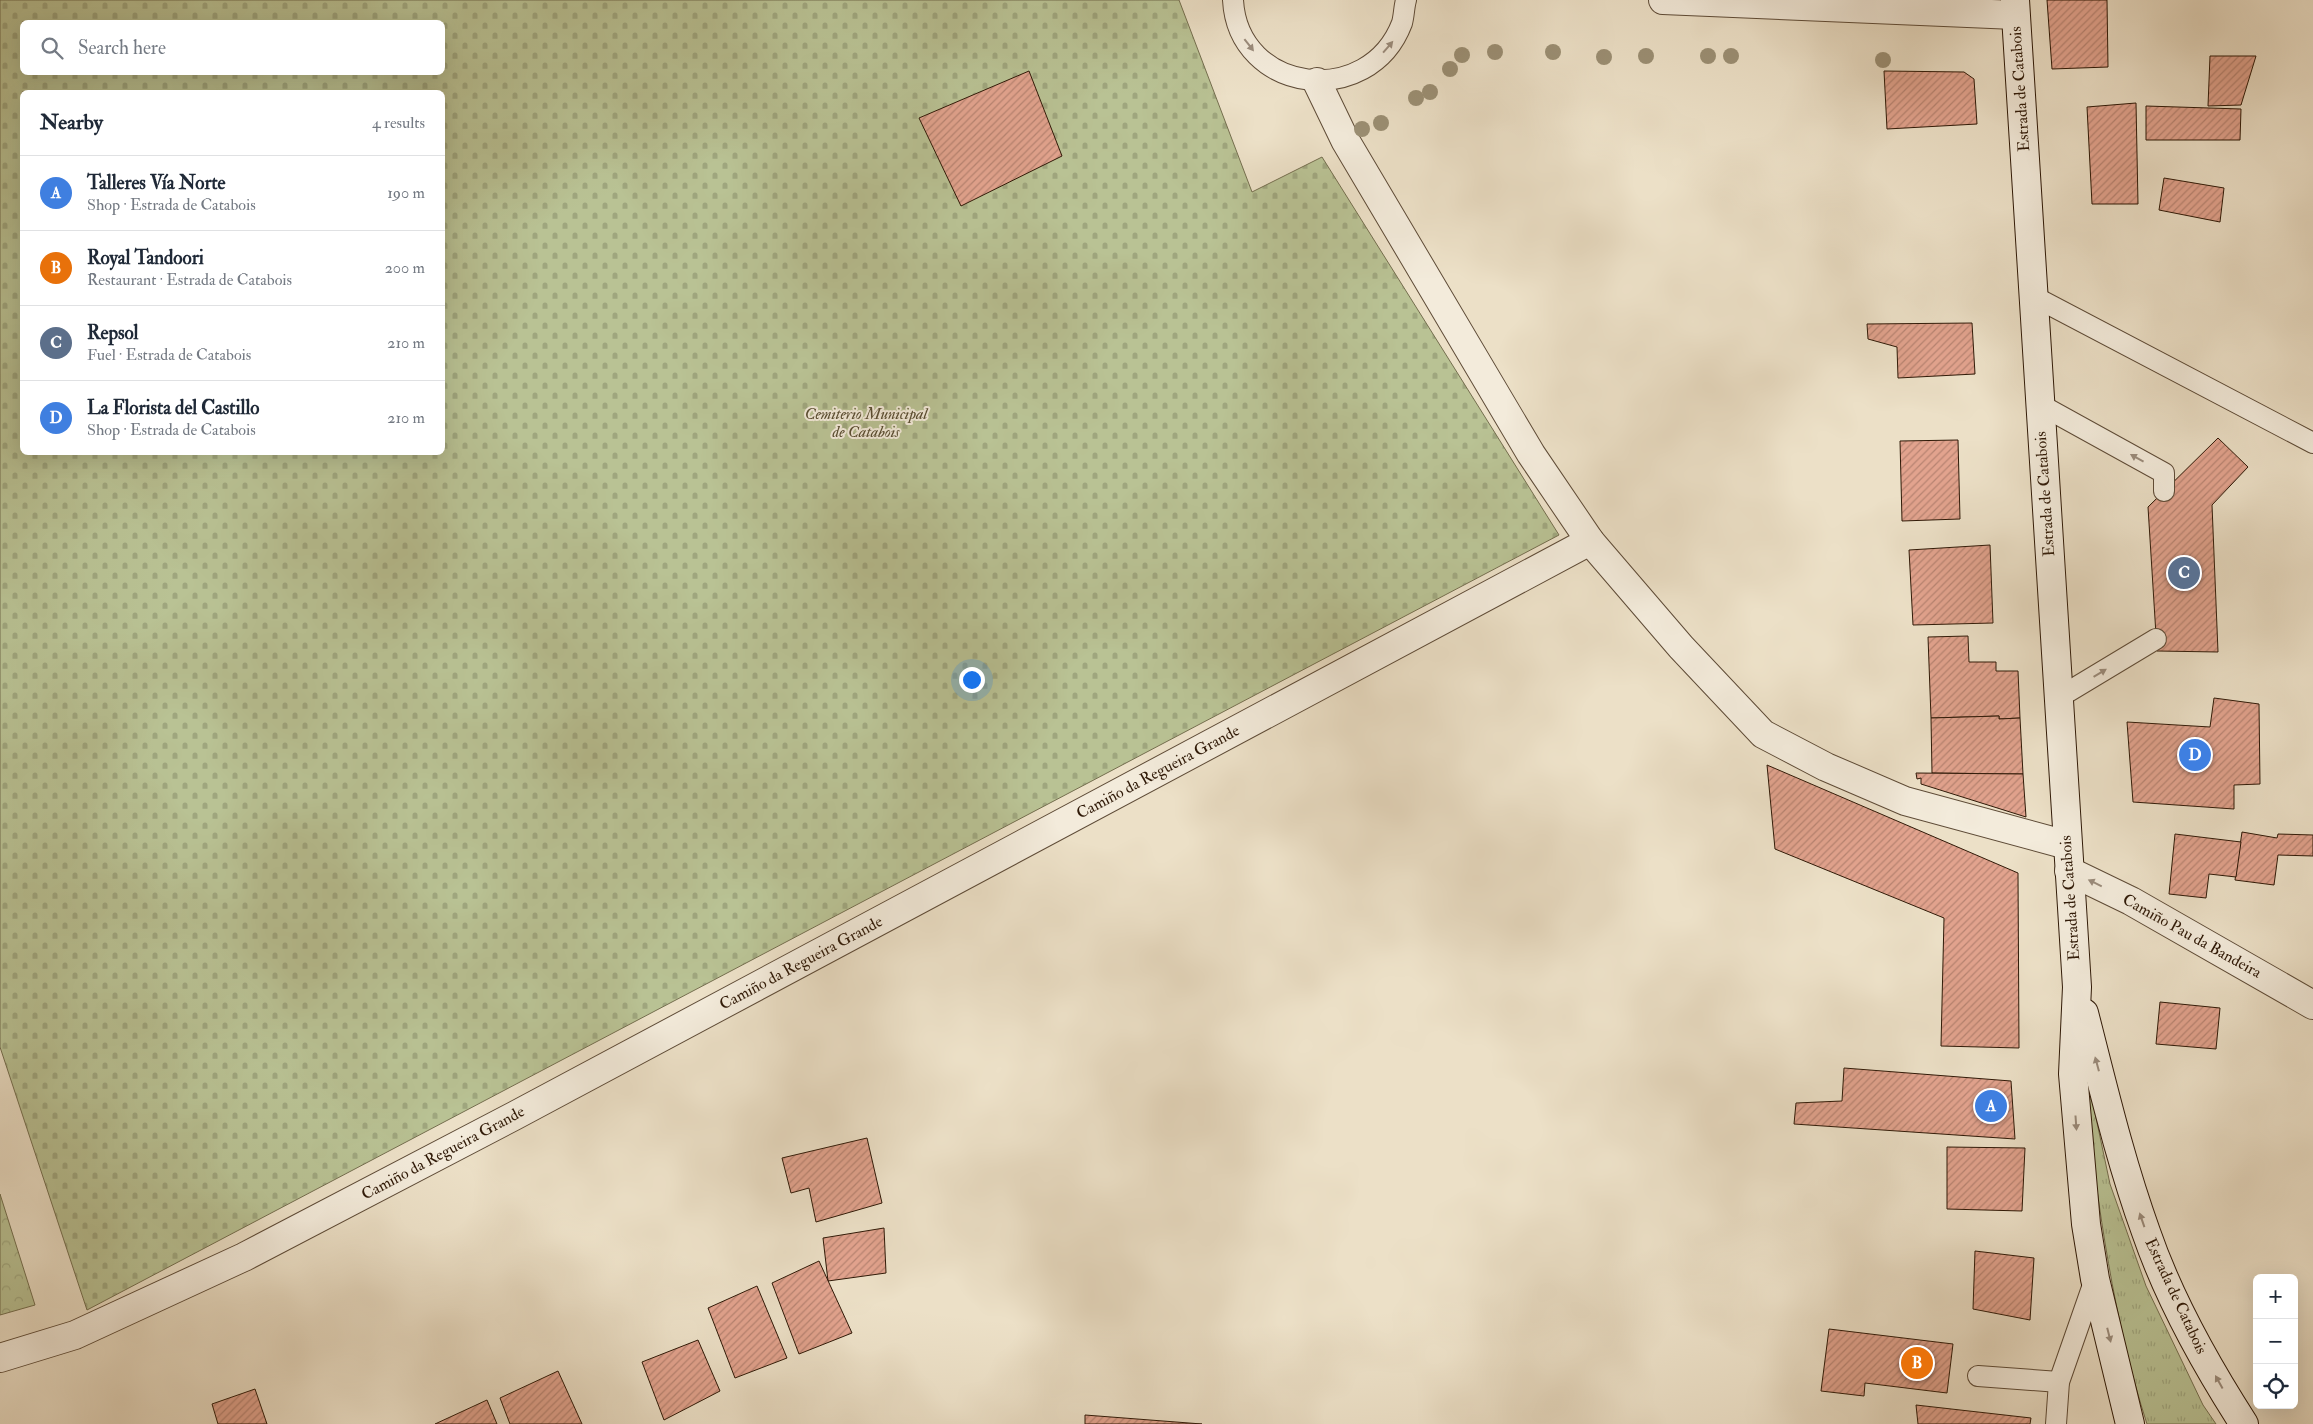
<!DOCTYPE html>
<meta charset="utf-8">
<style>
:root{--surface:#fff;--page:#f6f6f7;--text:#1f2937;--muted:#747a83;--line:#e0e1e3;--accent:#0b8043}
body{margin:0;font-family:"IM FELL Double Pica",serif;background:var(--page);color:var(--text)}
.controls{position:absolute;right:15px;bottom:15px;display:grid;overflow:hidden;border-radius:8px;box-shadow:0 5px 20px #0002}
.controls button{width:45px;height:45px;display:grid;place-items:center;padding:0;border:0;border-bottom:1px solid var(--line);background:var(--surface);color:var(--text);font:25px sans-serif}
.you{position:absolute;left:971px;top:679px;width:18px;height:18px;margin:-12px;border:4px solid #fff;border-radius:50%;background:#1a73e8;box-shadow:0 0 0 8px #1a73e833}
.badge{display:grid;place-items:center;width:32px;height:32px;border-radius:50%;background:var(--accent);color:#fff;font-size:16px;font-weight:700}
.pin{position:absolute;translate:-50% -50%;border:2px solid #fff;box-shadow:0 1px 5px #0006}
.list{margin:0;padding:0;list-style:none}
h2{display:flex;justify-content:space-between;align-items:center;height:65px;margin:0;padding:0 20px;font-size:21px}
h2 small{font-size:16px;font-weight:400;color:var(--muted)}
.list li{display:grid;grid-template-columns:32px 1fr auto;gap:15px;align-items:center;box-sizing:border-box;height:75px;padding:0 20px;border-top:1px solid var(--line)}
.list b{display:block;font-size:19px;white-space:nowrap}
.list p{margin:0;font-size:16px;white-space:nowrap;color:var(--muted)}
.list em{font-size:16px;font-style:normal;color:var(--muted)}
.icon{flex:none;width:28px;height:28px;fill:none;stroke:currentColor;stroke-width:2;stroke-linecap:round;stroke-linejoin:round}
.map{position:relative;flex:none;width:2313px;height:1424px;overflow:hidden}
.search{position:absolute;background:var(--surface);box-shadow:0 5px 20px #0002;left:20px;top:20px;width:425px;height:55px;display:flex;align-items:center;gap:12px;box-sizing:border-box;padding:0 18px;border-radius:8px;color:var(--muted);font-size:19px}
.panel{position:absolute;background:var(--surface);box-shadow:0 5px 20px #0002;left:20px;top:90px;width:425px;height:365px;border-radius:8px}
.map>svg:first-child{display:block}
.grass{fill:url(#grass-tufts);stroke:#746e4e}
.forest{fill:url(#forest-crowns);stroke:#746e4e}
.cemetery{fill:url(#cemetery-stones);stroke:#746e4e;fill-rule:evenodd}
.building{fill:url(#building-hatch);stroke:#2f1907}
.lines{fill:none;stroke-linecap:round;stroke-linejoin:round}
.service-casing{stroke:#5e4b37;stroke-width:22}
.minor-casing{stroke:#5e4b37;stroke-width:30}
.secondary-casing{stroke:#2f1907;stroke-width:30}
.service{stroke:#f3ebdb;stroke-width:20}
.minor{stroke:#f3ebdb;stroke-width:28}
.secondary{stroke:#f3ebdb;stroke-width:28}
.tree{fill:#9b8f74}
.oneway{fill:#9b8c7c}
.labels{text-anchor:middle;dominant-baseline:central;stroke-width:4;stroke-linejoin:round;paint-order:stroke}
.street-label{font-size:16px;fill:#2f1907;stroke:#f3ebdb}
.park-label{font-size:16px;font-style:italic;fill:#584c31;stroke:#f3ebdb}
</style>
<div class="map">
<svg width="2313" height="1424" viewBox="0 0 2313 1424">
<defs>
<pattern id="grass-tufts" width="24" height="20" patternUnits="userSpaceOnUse" patternTransform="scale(1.25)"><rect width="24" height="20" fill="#b9c294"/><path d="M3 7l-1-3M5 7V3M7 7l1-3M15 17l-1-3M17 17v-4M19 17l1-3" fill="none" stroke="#9fa67e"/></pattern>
<pattern id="forest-crowns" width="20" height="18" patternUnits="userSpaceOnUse" patternTransform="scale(1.25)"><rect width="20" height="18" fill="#b9c294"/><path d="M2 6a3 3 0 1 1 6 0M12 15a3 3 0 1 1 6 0" fill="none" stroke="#9fa67e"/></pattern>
<pattern id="cemetery-stones" width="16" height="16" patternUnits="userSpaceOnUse" patternTransform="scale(1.25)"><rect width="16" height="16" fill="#b9c294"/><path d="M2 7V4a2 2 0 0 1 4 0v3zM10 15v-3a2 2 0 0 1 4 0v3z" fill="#9fa67e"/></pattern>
<pattern id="building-hatch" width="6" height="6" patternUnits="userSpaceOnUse" patternTransform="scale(1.25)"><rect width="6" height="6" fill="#e2a38e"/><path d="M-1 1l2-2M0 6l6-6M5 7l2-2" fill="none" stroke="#b88472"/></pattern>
</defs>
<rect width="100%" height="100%" fill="#ece0c7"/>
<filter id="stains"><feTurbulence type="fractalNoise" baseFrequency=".004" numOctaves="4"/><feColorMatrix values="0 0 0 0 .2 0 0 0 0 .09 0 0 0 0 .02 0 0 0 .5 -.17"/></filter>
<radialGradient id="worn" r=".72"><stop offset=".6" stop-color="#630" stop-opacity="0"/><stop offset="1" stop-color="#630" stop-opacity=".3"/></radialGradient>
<path class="grass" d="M2085,1099H2092L2110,1184L2146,1286L2203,1405L2216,1424H2147C2113,1319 2099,1209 2085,1099Z"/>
<polygon class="forest" points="0,1194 35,1305 0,1315"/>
<path class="cemetery" d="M0,0H1179L1252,192L1322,157L1559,535L87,1310L0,1047ZM22,22H442V72H22ZM22,92H442V452H22Z"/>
<g class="building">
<polygon points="2047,0 2107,0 2108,67 2052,69"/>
<polygon points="2210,56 2256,56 2241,105 2208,106"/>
<polygon points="1029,71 1062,156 961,206 919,118"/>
<polygon points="1884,71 1964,72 1974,79 1977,124 1887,129"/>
<polygon points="2136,103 2138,204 2092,204 2087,107"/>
<polygon points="2146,106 2241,109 2240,140 2146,140"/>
<polygon points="2164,178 2224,188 2220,222 2159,210"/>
<polygon points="1972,323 1975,374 1898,378 1897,347 1868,339 1867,324"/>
<polygon points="2218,438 2248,467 2212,505 2218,652 2157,651 2148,507"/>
<polygon points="1958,440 1960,519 1902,521 1900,441"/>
<polygon points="1990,545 1993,623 1913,625 1909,550"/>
<polygon points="1968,636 1969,662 1996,662 1996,671 2018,671 2020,718 1999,719 1999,716 1931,718 1928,637"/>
<polygon points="2214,698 2259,704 2260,784 2234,785 2234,809 2133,802 2127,722 2210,727"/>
<polygon points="1999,716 1999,719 2020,718 2023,774 1932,773 1931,718"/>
<polygon points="1767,765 2018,873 2019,1048 1941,1046 1944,918 1775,849"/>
<polygon points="1916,773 2023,774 2026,817 1921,784 1921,778 1917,779"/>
<polygon points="2242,832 2277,838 2278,834 2313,835 2313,856 2278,855 2274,885 2235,880"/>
<polygon points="2175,834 2241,842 2236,877 2209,874 2206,898 2169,894"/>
<polygon points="2160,1002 2220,1008 2216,1049 2156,1044"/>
<polygon points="1844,1068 2011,1081 2015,1139 1794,1124 1796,1103 1842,1101"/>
<polygon points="867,1138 882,1203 816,1222 809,1188 791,1193 782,1158"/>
<polygon points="1947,1147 2025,1148 2022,1211 1947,1209"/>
<polygon points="884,1228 886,1273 828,1281 823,1238"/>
<polygon points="1975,1251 2034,1258 2030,1320 1973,1309"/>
<polygon points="819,1261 852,1333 799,1354 772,1283"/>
<polygon points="757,1286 787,1358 735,1378 708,1308"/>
<polygon points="1829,1329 1953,1344 1947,1393 1865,1383 1864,1396 1821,1391"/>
<polygon points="698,1340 720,1391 664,1420 642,1362"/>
<polygon points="558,1371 582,1424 510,1424 500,1398"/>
<polygon points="255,1389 267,1424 218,1424 212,1404"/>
<polygon points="487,1400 497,1424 435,1424"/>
<polygon points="1916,1405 2031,1418 2030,1424 1918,1424"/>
<polygon points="1085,1415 1202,1424 1085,1424"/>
</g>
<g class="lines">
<g class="service-casing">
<g id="service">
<path d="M1233,0C1238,94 1369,110 1402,23C1404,16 1404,7 1406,0"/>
<polyline points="2033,296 2313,443"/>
<polyline points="2039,404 2164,473 2164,491"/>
<polyline points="2058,698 2156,639"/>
<polyline points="1978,1376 2059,1382"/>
<polyline points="2056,1424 2059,1382 2095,1279"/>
</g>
</g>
<g class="minor-casing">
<g id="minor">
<polyline points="1663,0 2015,15"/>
<polyline points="1317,82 1345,140 1531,454 1590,541 1681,647 1763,734 1826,767 1905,801 2067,845"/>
<polyline points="2069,871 2131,901 2313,1005"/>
<polyline points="0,1358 75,1335 244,1257 514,1116 1590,541"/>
</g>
</g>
<g class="secondary-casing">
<g id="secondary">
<polyline points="2015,0 2077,987 2073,1074 2086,1224 2095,1279 2130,1424"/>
<path d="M2084,1013C2103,1087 2120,1160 2146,1232C2169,1299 2206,1365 2244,1424"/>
</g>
</g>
<use href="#service" class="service"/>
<use href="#minor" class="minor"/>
<use href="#secondary" class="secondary"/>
</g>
<g class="tree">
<circle cx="1495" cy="52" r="8"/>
<circle cx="1553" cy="52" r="8"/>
<circle cx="1462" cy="55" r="8"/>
<circle cx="1646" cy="56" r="8"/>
<circle cx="1708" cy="56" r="8"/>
<circle cx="1731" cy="56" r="8"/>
<circle cx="1604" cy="57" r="8"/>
<circle cx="1883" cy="60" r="8"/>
<circle cx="1450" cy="69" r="8"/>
<circle cx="1430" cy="92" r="8"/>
<circle cx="1416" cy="98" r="8"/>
<circle cx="1381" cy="123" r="8"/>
<circle cx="1362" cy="129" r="8"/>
</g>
<defs><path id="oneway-solid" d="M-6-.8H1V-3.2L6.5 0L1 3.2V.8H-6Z" transform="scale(1.25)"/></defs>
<g class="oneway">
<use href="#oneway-solid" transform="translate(1249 45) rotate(52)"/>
<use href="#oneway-solid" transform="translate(1388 47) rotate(-49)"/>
<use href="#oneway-solid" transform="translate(2137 458) rotate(-151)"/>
<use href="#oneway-solid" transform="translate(2100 673) rotate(-31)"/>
<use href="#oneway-solid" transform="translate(2095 883) rotate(-154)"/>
<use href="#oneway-solid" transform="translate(2097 1064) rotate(-105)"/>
<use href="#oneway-solid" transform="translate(2076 1123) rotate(86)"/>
<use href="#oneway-solid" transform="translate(2142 1220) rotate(-109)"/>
<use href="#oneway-solid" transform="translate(2109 1335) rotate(76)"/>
<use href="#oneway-solid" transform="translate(2219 1382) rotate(-119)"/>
</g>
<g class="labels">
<g class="street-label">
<text transform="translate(2020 89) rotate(-94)">Estrada de Catabois</text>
<text transform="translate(2045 494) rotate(-94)">Estrada de Catabois</text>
<text transform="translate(1158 772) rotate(-28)">Camiño da Regueira Grande</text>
<text transform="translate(2070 898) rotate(-94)">Estrada de Catabois</text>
<text transform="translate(2192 936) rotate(29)">Camiño Pau da Bandeira</text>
<text transform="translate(801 963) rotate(-28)">Camiño da Regueira Grande</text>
<text transform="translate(443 1153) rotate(-28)">Camiño da Regueira Grande</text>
<text transform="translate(2176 1296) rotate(65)">Estrada de Catabois</text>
</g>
<g class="park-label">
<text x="866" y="414">Cemiterio Municipal<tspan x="866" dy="18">de Catabois</tspan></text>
</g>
</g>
<rect width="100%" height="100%" filter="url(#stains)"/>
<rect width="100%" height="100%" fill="url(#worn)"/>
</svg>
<div class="controls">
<button>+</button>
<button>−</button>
<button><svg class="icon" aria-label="locate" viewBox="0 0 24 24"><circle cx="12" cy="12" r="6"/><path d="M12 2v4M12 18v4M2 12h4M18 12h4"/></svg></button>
</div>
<div class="you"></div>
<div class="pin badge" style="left:1991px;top:1106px;background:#3f7fe0">A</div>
<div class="pin badge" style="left:1917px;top:1363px;background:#e8710a">B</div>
<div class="pin badge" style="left:2184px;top:573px;background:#5c6f8a">C</div>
<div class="pin badge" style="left:2195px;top:755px;background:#3f7fe0">D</div>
<div class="search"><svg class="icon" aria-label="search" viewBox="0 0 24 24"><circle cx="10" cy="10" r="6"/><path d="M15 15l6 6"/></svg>Search here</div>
<section class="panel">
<h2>Nearby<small>4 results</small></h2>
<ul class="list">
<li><span class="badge" style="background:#3f7fe0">A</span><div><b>Talleres Vía Norte</b><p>Shop · Estrada de Catabois</p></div><em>190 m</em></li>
<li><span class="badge" style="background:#e8710a">B</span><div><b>Royal Tandoori</b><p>Restaurant · Estrada de Catabois</p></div><em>200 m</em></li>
<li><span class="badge" style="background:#5c6f8a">C</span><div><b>Repsol</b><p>Fuel · Estrada de Catabois</p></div><em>210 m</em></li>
<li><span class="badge" style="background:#3f7fe0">D</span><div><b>La Florista del Castillo</b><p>Shop · Estrada de Catabois</p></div><em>210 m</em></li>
</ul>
</section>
</div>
